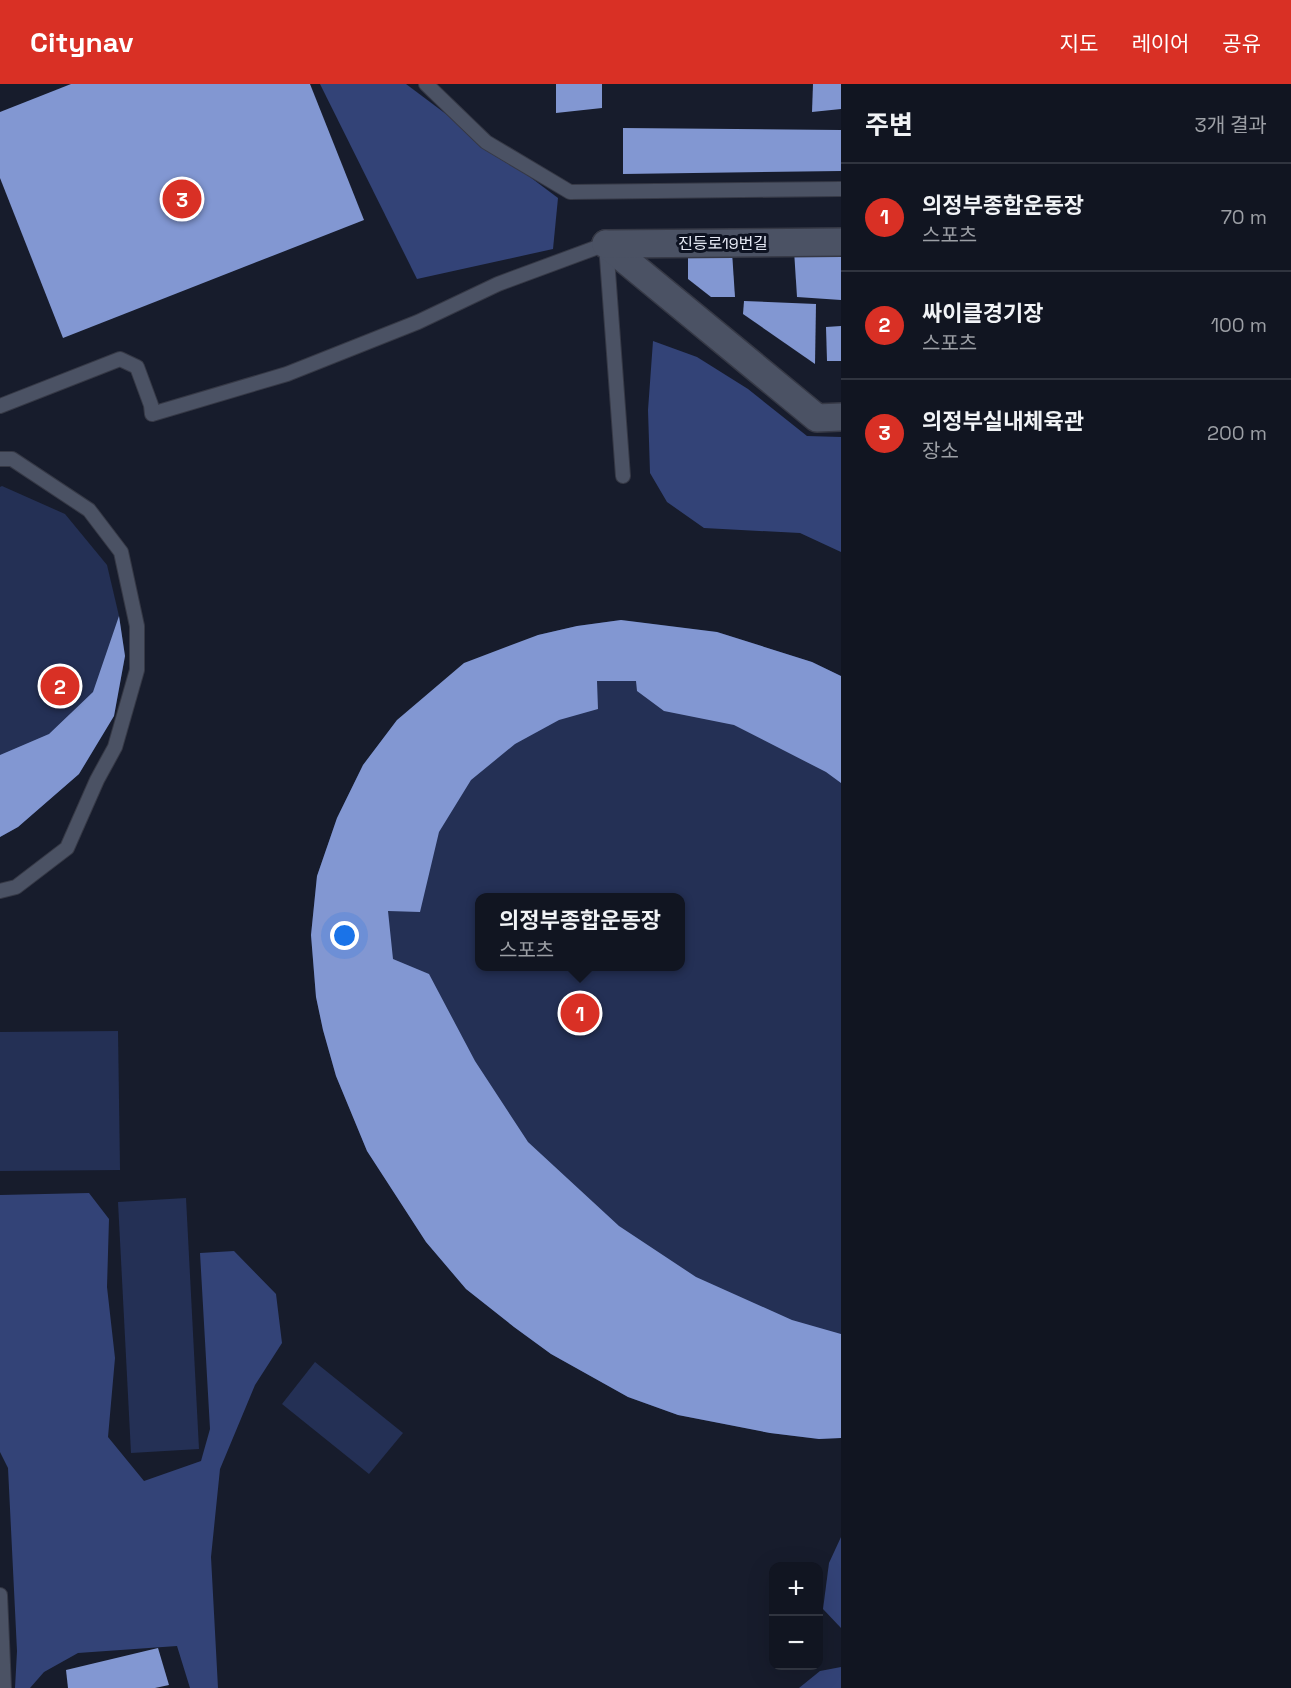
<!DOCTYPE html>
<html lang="ko">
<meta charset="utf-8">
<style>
:root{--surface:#111521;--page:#1e222e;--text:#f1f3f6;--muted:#9c9fa5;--line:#30343f;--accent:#d93025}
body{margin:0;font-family:"Space Grotesk","Noto Sans KR",sans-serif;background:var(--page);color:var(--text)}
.controls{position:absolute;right:18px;bottom:18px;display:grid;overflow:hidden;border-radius:12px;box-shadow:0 6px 24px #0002}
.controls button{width:54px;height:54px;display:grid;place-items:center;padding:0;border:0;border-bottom:2px solid var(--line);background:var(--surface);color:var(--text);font:30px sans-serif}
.you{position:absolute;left:345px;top:852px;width:21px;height:21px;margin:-15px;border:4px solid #fff;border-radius:50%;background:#1a73e8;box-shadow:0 0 0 9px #1a73e833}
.badge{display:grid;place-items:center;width:39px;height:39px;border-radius:50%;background:var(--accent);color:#fff;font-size:20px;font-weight:700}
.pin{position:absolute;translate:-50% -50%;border:3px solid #fff;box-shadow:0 2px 6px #0006}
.popup{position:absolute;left:475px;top:809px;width:210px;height:78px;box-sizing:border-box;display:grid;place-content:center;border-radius:12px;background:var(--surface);filter:drop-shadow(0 2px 4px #0005);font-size:20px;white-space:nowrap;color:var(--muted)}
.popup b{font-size:22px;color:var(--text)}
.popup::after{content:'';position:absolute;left:50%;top:100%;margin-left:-12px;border:12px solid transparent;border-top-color:var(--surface)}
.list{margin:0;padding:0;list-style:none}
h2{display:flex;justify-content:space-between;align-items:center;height:78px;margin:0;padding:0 24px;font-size:26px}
h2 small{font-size:20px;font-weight:400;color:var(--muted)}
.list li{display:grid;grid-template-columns:39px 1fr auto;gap:18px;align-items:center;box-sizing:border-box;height:108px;padding:0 24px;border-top:2px solid var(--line)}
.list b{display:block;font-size:22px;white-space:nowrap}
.list p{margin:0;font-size:20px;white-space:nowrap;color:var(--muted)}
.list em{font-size:20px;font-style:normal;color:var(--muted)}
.map{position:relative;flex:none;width:841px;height:1604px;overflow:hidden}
header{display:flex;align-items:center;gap:36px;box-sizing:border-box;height:84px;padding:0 30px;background:var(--accent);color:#fff}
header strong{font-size:28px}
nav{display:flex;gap:33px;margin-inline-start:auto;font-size:21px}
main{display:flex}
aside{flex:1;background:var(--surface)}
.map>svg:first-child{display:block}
.green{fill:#243055;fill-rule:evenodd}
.forest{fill:#334377}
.building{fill:#8297d2}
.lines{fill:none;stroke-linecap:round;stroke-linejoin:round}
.lane-casing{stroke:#363946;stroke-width:16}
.street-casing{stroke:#363946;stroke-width:30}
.lane{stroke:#4b5264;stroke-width:14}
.street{stroke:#4b5264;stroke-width:27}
.labels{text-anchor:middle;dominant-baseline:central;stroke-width:6;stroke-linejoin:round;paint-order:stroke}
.street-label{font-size:16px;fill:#e6eaf5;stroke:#0e1322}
</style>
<header>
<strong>Citynav</strong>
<nav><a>지도</a><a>레이어</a><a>공유</a></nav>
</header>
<main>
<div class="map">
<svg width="841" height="1604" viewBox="0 0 841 1604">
<rect width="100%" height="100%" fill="#171c2c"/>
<g class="green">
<polygon points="2,402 65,430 107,481 119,532 125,572 114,632 79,690 18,743 0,753 0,403"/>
<path d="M621,536L717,548L812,578L841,592V1354L819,1355L770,1349L678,1331L628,1313L551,1270L514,1243L466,1205L426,1158L367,1067L336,992L323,946L316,913L311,851L317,792L337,734L363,681L397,636L538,551L577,542ZM480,814H680V882H480Z"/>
<polygon points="118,947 120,1086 0,1087 0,948"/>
<polygon points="186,1114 199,1365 131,1369 118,1118"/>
<polygon points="315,1278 403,1349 369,1390 282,1320"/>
</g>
<g class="forest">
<polygon points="320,0 406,0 558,114 553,165 417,195"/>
<polygon points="653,257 697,273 748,305 807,352 841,353 841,468 800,449 704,444 667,418 650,389 648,326"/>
<polygon points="89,1109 109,1135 107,1203 115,1274 108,1353 144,1397 201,1377 210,1345 200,1169 234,1167 276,1210 282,1259 255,1301 220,1385 211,1473 218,1604 190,1604 177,1562 78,1569 44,1588 30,1604 15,1604 17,1567 8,1384 0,1368 0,1111"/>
<polygon points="841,1453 841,1544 823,1525 829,1479"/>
<polygon points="841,1583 841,1604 799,1604 820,1587"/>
</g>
<g class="building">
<polygon points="71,0 310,0 364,136 63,254 0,94 0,28"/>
<polygon points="556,0 602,0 602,24 556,29"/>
<polygon points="813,0 841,0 841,25 812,28"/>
<polygon points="623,44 841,46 841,87 623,90"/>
<polygon points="841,163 841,216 797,213 794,166"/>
<polygon points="732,168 735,213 711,213 688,195 688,170"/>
<polygon points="744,217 816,220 815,280 743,230"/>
<polygon points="841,242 841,277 827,277 826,243"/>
<polygon points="119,532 125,572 114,632 79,690 18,743 0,753 0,671 49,650 93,608"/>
<polygon points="621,536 717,548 812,578 841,592 841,699 826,688 734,641 664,627 637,607 636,597 597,597 598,625 559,636 515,660 471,696 439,748 420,828 388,827 393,875 429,890 475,977 528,1058 619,1142 696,1193 792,1236 841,1250 841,1354 819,1355 770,1349 678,1331 628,1313 551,1270 514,1243 466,1205 426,1158 367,1067 336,992 323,946 316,913 311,851 317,792 337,734 363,681 397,636 464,579 538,551 577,542"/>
<polygon points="158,1564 169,1601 155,1604 68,1604 66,1586"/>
</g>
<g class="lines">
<g class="lane-casing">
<g id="lane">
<polyline points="426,0 486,58 570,108 841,105"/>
<polyline points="0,322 120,275 137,283 151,321 152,330 287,290 418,238 498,200 606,160 623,392"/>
<polyline points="0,375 12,375 89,426 121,468 137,542 137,586 115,663 97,696 67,764 16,803 0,807"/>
<polyline points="0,1511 4,1604"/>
</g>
</g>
<g class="street-casing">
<g id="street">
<polyline points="606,160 817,334 841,333"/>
<polyline points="606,160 841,158"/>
</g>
</g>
<use href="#lane" class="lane"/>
<use href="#street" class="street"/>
</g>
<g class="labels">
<g class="street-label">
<text x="723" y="159">진등로19번길</text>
</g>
</g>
</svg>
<div class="controls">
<button>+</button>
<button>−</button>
</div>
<div class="you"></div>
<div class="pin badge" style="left:580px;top:929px">1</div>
<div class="popup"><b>의정부종합운동장</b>스포츠</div>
<div class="pin badge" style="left:60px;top:602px">2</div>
<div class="pin badge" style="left:182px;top:115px">3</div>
</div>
<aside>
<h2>주변<small>3개 결과</small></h2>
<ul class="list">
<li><span class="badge">1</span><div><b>의정부종합운동장</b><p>스포츠</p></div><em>70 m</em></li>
<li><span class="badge">2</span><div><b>싸이클경기장</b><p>스포츠</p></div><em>100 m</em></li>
<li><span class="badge">3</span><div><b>의정부실내체육관</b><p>장소</p></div><em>200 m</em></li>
</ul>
</aside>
</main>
